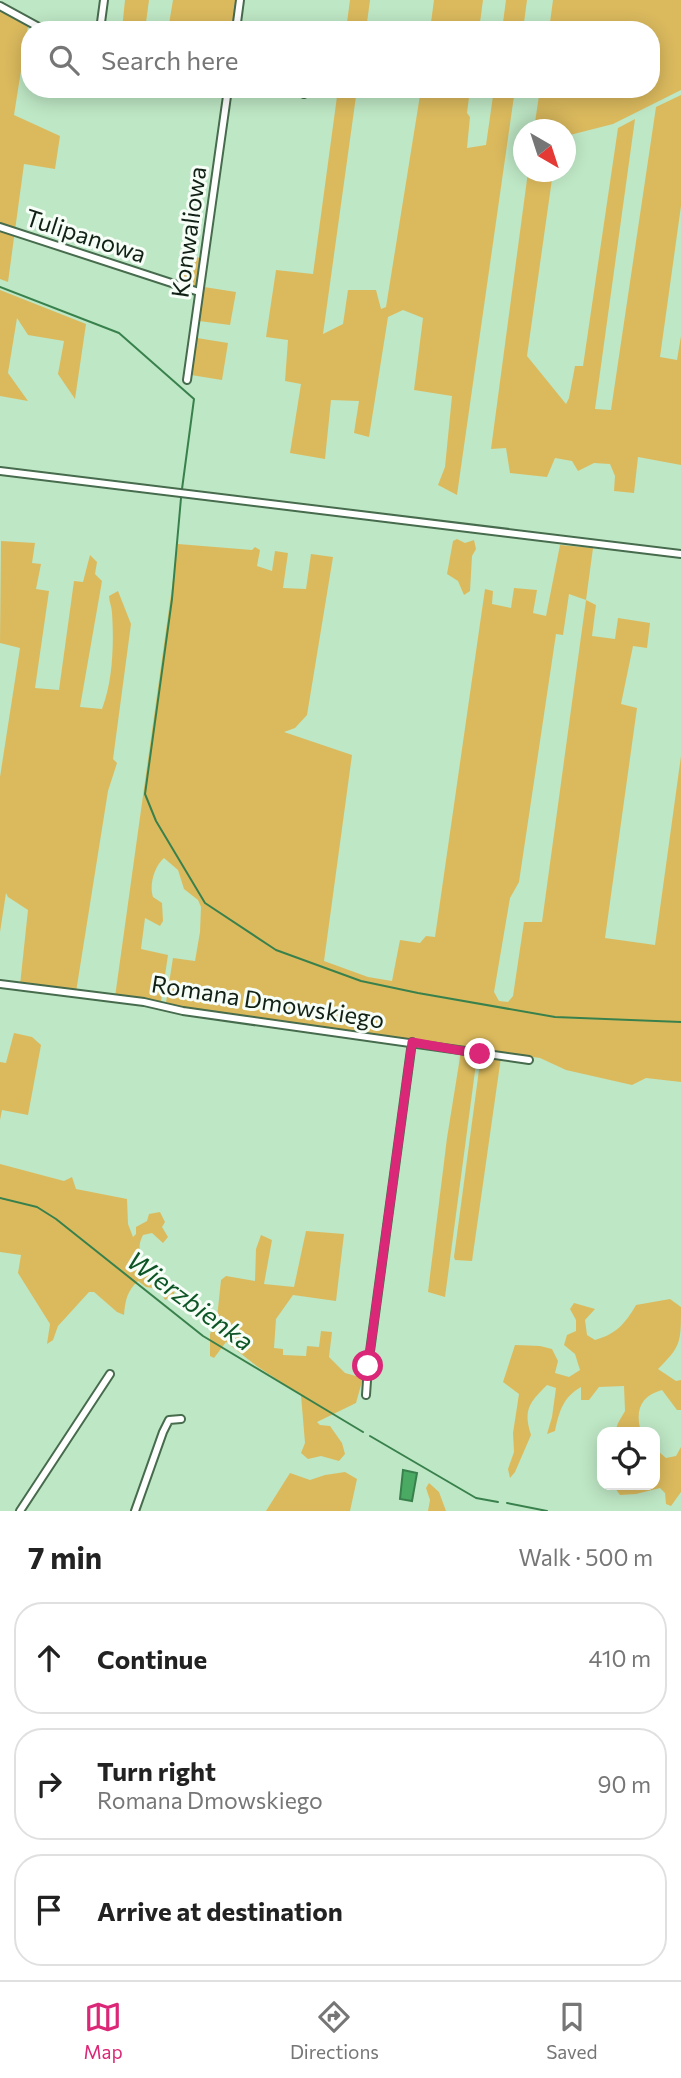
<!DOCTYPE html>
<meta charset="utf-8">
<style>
:root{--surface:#fff;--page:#f6f6f6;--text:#222;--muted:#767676;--line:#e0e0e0;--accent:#db2777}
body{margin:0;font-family:Commissioner,sans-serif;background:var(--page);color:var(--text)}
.controls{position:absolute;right:21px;bottom:21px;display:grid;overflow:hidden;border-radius:14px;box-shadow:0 4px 18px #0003}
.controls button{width:63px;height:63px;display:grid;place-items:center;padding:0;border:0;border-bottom:2px solid var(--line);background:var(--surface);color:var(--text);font:35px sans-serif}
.compass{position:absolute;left:513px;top:119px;width:63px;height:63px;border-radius:50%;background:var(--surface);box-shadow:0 4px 18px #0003;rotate:141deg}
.stop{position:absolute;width:21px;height:21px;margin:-16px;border:5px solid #db2777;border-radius:50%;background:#fff}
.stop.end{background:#db2777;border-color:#fff;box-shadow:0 2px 7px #0008}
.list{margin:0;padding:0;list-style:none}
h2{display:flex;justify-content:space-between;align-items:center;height:91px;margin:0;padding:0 28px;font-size:30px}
h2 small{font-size:23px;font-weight:400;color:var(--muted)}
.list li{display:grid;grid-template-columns:46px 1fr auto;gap:21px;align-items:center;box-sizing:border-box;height:112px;margin:0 14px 14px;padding:0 14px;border:2px solid var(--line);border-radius:28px}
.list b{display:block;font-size:26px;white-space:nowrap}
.list p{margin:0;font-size:23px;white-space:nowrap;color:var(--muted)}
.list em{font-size:23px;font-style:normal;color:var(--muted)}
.icon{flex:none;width:38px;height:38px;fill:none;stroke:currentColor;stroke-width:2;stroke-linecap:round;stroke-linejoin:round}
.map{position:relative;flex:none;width:681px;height:1511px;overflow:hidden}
.search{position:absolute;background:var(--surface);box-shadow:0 4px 18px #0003;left:21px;right:21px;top:21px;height:77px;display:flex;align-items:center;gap:18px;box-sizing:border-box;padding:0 24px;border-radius:28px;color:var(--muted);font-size:26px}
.sheet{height:469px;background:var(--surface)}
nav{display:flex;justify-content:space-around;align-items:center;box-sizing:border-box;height:98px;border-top:2px solid var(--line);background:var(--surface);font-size:19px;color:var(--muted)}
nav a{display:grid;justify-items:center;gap:4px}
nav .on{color:var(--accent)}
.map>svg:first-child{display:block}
.green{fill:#dbba5e;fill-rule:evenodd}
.water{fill:#4aaa63;stroke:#39814c;stroke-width:2}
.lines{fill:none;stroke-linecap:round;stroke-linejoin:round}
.stream{stroke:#39814c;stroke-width:2}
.street-casing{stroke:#466b4d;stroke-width:10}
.street{stroke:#fff;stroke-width:6}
.route{stroke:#db2777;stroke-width:9}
.labels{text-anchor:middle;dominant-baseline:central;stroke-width:6;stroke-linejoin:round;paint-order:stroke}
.street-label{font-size:24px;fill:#122115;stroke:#f6fef7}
.water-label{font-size:26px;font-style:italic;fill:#0e5526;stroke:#f6fef7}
</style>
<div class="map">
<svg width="681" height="1511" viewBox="0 0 681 1511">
<rect width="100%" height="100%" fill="#bee7c5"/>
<g class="green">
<polygon points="125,0 149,0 145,30 122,30"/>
<polygon points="173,0 237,0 234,30 168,30"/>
<polygon points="350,0 370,0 366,30 346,30"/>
<polygon points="434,0 483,0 479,30 430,30"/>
<polygon points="506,0 527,0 523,30 502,30"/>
<polygon points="553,0 681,0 681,90 613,124 566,136 566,130 534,129 540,89 651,89 651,30 549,30"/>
<polygon points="0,11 28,26 14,115 60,136 55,169 24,164 8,282 0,279"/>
<polygon points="338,89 357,89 323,334 343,324 348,290 376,290 381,309 386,307 421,89 470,89 467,113 470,117 467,148 486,145 494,89 515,89 457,495 438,485 445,467 452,396 414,390 423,318 403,310 388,317 369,437 354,433 359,401 331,400 325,459 290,453 301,384 285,381 288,340 266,337 276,270 313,274"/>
<polygon points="681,95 681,206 660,357 677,360 681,336 681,465 638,457 634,493 614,491 615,476 610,464 594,463 578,471 572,461 555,458 547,477 510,473 506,448 491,449 528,172 553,172 527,356 566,404 569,398 575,366 583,366 618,128 635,119 595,409 611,410 656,107"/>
<polygon points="182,255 201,258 198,284 195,287 177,282"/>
<polygon points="204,287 236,292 230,325 199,321"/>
<polygon points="0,290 86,324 75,399 58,374 64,341 28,335 17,318 8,373 28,401 0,396"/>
<polygon points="197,338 228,343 222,380 191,375"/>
<polygon points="457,539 465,543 474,540 476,549 472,556 470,591 464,595 458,581 447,574 453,541"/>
<path d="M1,541L35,543L32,563L41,564L36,589L49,591L35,688L59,690L74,581L83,582L90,555L97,562L95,574L102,581L80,707L102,709C113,681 114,643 112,613C112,607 109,602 109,596L118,591L131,624L113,759L117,763L108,791L76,992L20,985L28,910L8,897L6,893L0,932V777L20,648L0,643Z"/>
<path d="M178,544L252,550L255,547L260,550L257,566L272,571L275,551L288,553L283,588L306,589L311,554L333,557L307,715L295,728L284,732L352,755L324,961L368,977L392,981L400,940L420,943L426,936L435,937L485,589L493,591L492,604L511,608L514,588L537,590L533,613L546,616L560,545L593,548L586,600L596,605L592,636L615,639L618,618L650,623L647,648L633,646L621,704L637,708L605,938L655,945L681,756V1082L646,1078L632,1085L566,1070L540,1058L181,1008L166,1002L173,958L195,961L200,932L201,907L198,900L184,889L178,870L164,858C154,867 149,885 153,897L162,903L163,921L160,926L145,918L141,949L168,955L161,1002L115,997ZM569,594L586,600L542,922H524L513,996L508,1002L499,1001L494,992L510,898L519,882L556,634L563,635Z"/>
<polygon points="14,1033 32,1037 41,1045 28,1115 2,1110 0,1120 0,1062 6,1063"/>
<polygon points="461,1051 477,1056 445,1297 428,1292 447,1138"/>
<polygon points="481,1055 501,1057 472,1261 455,1260 454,1257"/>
<path d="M0,1164L64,1181L72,1177L76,1189L127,1199L128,1224L133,1237L136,1234V1227L147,1221L149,1214L160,1212L165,1222L162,1227L168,1237L163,1243L152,1233L143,1235C138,1245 140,1248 140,1258C141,1277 160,1282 175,1291L173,1296L165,1300L159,1289L146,1287L138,1281C127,1291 125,1301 124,1315L117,1312L94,1292H89L58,1326L53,1340L47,1344L50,1324L18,1273L21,1255L0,1252Z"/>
<polygon points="306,1231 344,1234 336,1301 293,1295 276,1319 274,1348 283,1349 283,1355 306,1356 307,1346 319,1347 321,1331 332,1332 329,1357 345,1373 363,1378 356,1403 317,1422 320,1425 330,1426 342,1443 345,1454 339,1461 321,1456 308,1459 301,1453 305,1443 301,1395 258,1367 226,1342 214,1358 210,1356 210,1334 217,1318 221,1280 226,1276 255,1281 256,1249 261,1235 272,1240 264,1284 294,1287"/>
<path d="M670,1299L681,1307C681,1343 681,1346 658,1369L676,1381L681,1380V1410H677L662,1390C640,1396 635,1411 641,1432H615L618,1423L625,1411L624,1386L599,1387L589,1400H581V1387C563,1397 559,1412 555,1431L547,1434L552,1417L556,1388L547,1385C529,1403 523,1410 531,1435L515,1472L510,1478L508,1469L514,1452L513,1433L519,1394L503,1382L515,1345L540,1346L552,1349L558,1361L555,1373L569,1377L580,1370L575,1354L564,1345L567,1335L576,1331V1320L570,1309L574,1303L595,1309L585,1320L587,1335L595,1340C616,1334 625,1324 636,1305Z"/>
<polygon points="681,1447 681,1492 671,1506 666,1504 665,1493 660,1488 636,1494 620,1495 613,1485 655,1485 655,1453 658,1451 666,1458 676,1456"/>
<polygon points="345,1472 357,1479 350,1511 266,1511 290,1473 310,1480 325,1475"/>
<polygon points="429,1483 439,1492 446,1511 428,1511 430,1500 426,1488"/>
</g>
<polygon class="water" points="403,1470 417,1473 412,1501 400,1499"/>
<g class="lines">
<g class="stream">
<polyline points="0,287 119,333 194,399 182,489"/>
<polyline points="181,498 172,599 145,794 156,821 205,903 276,950 361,981 418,993 555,1017 681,1022"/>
<polyline points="0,1198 37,1207 56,1219 203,1336 363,1432"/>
<polyline points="370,1436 476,1498 498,1502"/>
<polyline points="507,1503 547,1511"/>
</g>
<g class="street-casing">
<g id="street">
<polyline points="0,6 44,30"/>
<polyline points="100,30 104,0"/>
<polyline points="236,30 240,0"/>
<polyline points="294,89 304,94"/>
<polyline points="0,227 199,292"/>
<polyline points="187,380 228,89"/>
<polyline points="0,471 681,554"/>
<polyline points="0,984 144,1002 183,1011 529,1060"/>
<polyline points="366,1395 368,1366 412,1042"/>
<polyline points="20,1511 110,1374"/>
<polyline points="135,1511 163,1432 169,1420 181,1419"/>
</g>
</g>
<use href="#street" class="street"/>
</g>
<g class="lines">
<polyline class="route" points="368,1366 412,1042 480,1054"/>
</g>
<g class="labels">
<g class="street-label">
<text transform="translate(188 232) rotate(-82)">Konwaliowa</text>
<text transform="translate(86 235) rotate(18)">Tulipanowa</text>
<text transform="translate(268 1001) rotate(9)">Romana Dmowskiego</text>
</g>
<g class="water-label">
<text transform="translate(191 1300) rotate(36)">Wierzbienka</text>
</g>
</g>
</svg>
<div class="controls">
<button><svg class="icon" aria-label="locate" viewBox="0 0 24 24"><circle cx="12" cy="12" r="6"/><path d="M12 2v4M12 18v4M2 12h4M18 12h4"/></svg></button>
</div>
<svg class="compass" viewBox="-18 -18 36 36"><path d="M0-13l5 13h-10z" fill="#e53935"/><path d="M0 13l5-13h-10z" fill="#767676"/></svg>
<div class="stop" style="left:368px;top:1366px"></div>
<div class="stop end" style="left:480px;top:1054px"></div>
<div class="search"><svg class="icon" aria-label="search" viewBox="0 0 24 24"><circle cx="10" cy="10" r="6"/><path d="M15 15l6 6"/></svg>Search here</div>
</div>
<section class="sheet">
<h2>7 min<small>Walk · 500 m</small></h2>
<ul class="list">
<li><svg class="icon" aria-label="ahead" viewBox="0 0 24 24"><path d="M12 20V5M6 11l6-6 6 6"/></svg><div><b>Continue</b></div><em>410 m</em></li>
<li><svg class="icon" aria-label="right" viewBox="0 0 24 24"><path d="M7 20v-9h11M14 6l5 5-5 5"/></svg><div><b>Turn right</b><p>Romana Dmowskiego</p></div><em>90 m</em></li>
<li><svg class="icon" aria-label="arrive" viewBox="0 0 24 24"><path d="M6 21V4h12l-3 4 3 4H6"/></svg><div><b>Arrive at destination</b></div></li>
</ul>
</section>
<nav>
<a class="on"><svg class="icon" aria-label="map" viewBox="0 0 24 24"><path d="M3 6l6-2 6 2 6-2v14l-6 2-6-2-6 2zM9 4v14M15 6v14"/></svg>Map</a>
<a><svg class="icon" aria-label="directions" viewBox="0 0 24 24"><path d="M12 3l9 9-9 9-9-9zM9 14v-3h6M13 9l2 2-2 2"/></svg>Directions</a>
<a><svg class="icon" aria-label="saved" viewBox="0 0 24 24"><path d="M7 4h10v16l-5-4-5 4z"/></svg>Saved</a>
</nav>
